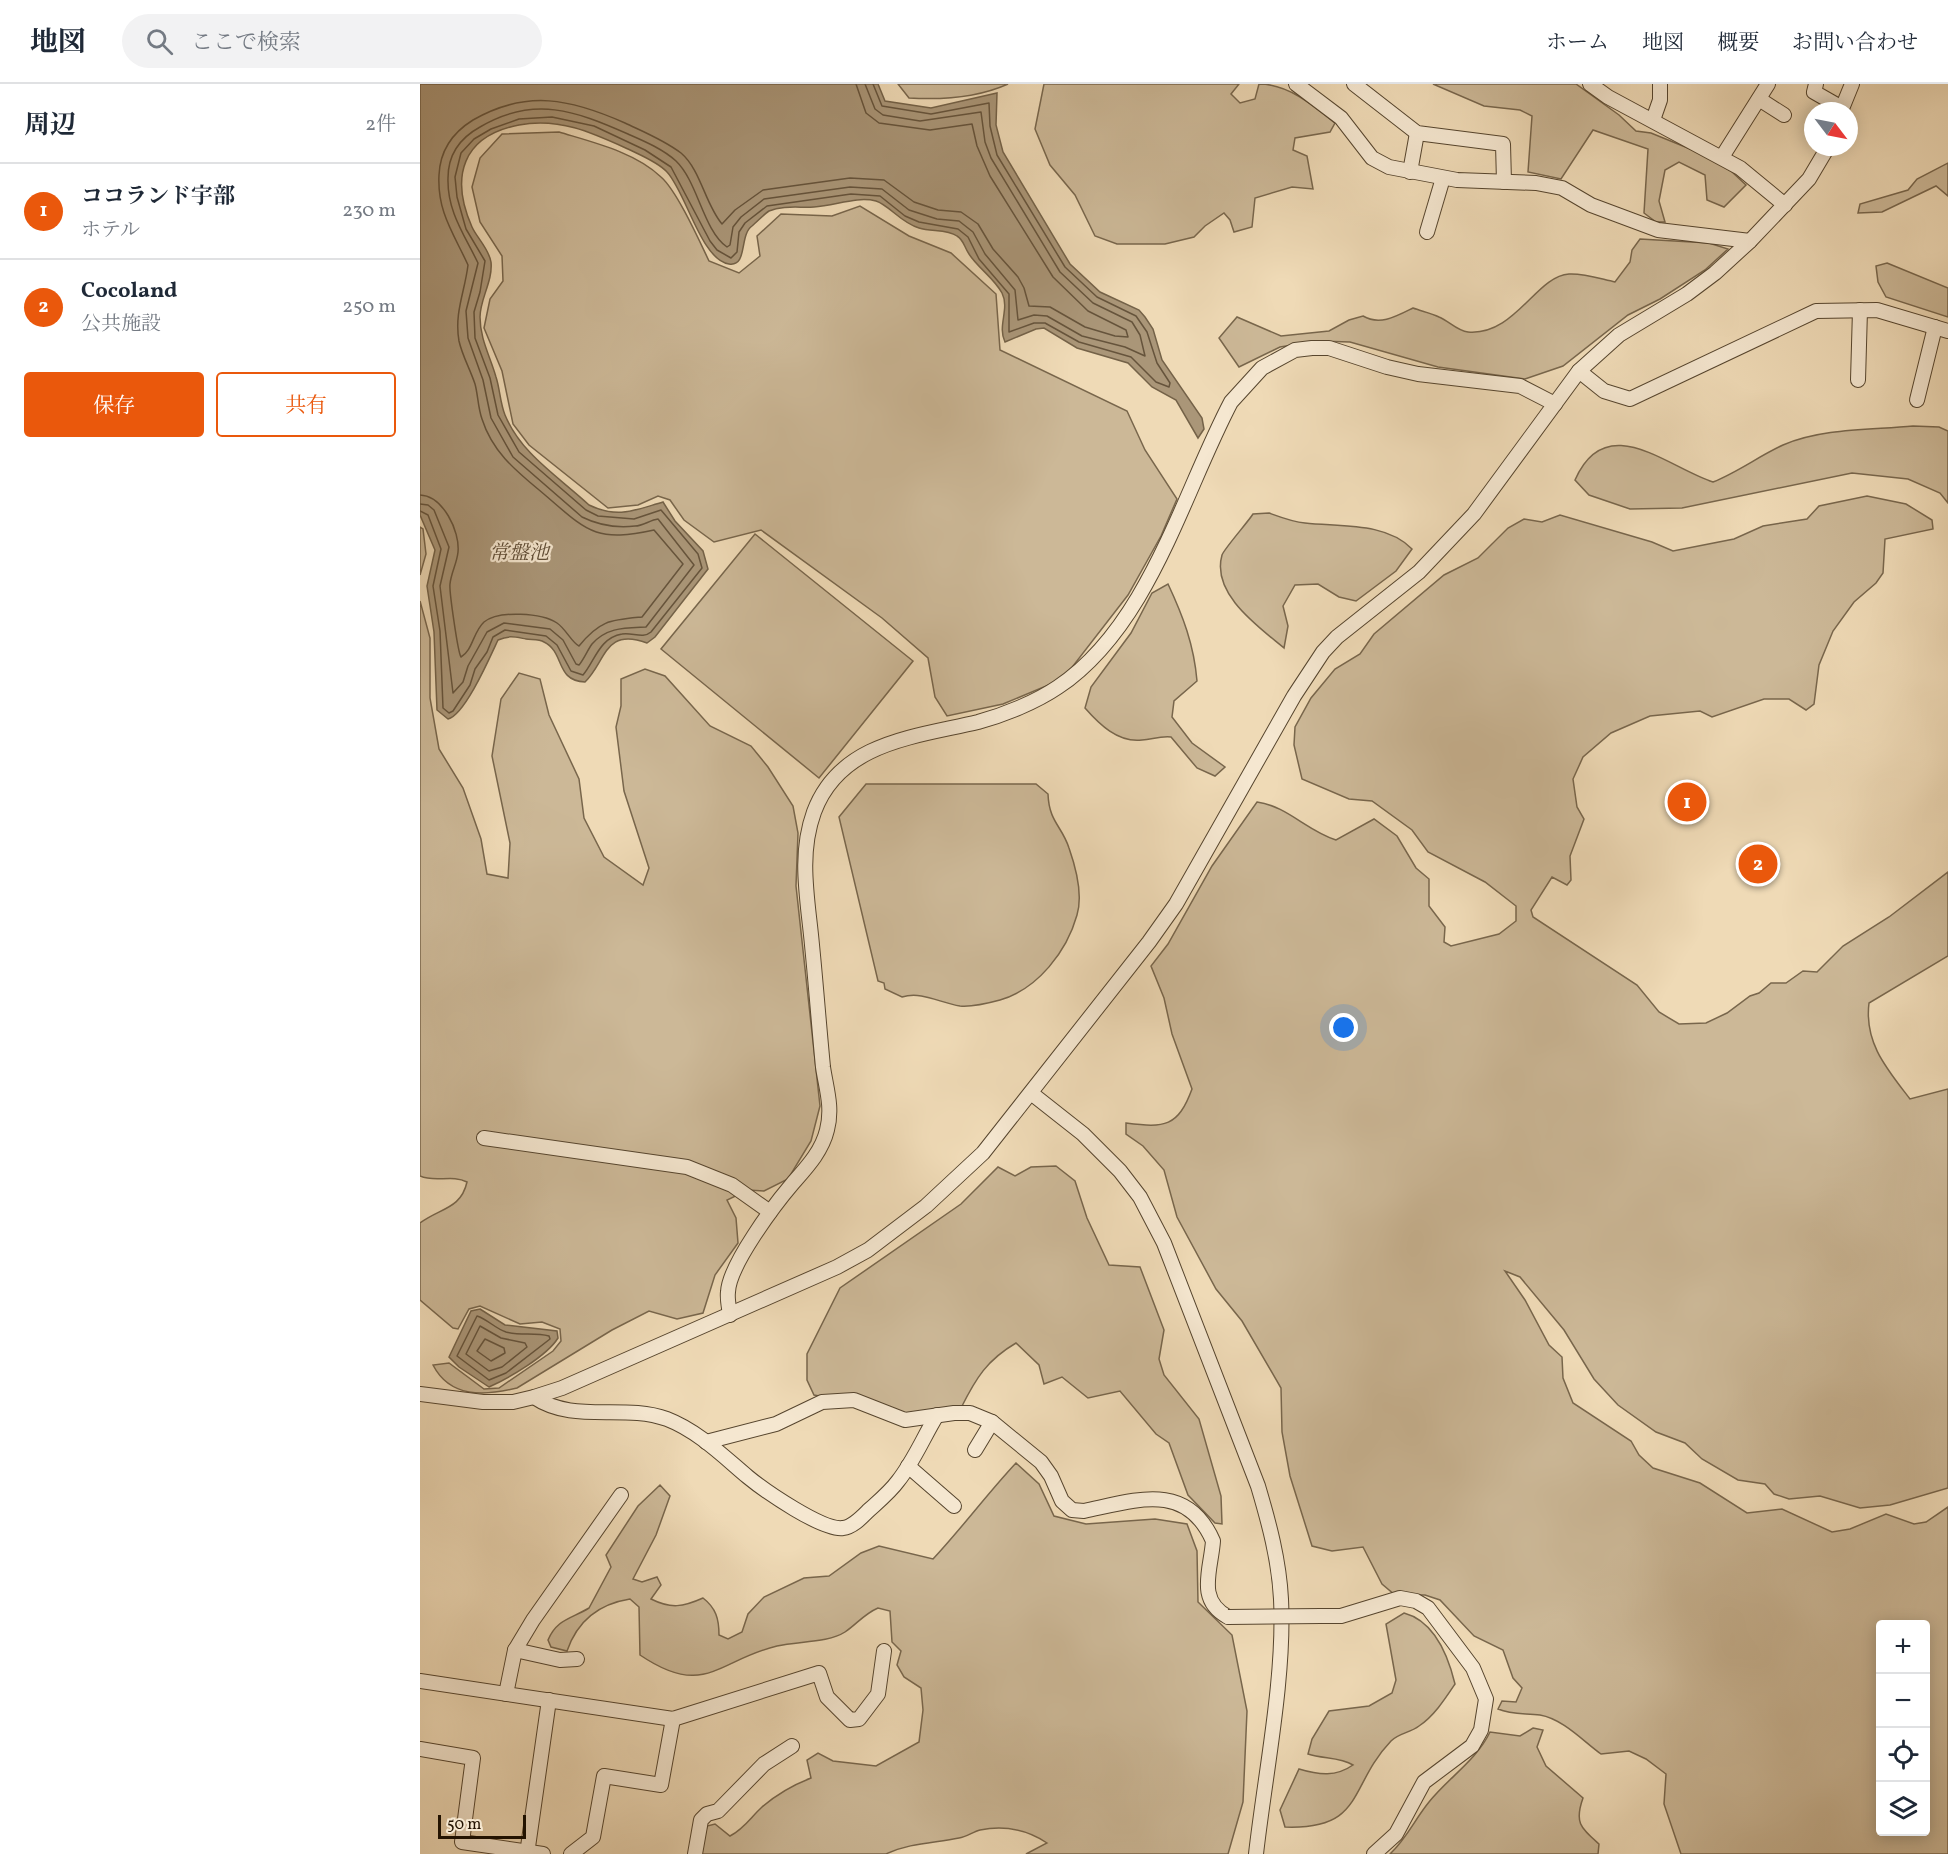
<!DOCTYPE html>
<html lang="ja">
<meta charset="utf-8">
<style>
:root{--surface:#fff;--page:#f2f2f3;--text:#1f2937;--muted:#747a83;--line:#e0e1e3;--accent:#ea580c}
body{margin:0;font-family:Vollkorn,"Noto Serif JP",serif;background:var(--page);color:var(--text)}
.controls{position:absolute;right:18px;bottom:18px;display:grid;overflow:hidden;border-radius:6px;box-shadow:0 3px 15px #0003}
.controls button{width:54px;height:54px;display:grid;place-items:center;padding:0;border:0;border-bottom:2px solid var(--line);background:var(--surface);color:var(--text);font:30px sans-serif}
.compass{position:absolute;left:1384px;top:18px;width:54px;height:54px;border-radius:50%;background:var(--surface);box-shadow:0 3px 15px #0003;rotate:122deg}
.scale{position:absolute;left:18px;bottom:15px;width:88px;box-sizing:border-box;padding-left:6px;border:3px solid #231301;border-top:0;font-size:16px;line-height:21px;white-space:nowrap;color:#231301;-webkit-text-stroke:4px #f5e7d0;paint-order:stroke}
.you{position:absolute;left:924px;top:944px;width:21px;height:21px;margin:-15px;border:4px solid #fff;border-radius:50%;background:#1a73e8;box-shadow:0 0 0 9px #1a73e833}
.badge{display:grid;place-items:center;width:39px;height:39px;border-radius:50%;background:var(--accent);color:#fff;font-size:20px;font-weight:700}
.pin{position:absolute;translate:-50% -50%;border:3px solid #fff;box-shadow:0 2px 6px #0006}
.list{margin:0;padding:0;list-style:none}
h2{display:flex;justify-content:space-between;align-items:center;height:78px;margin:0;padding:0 24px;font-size:26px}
h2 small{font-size:20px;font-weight:400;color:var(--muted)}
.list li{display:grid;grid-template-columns:39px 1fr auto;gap:18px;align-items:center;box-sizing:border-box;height:96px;padding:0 24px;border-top:2px solid var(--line)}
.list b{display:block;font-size:22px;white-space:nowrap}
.list p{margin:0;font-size:20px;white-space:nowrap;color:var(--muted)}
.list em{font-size:20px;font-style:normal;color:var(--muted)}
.actions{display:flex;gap:12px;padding:18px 24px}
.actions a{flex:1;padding:14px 0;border:2px solid var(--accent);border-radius:6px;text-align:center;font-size:21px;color:var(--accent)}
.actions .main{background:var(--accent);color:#fff}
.icon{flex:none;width:33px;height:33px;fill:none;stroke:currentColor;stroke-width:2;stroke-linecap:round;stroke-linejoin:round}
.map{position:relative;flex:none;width:1528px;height:1770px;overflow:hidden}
header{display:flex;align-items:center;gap:36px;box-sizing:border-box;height:84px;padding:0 30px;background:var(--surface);border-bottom:2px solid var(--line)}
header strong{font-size:28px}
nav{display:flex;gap:33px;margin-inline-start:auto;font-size:21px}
.search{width:420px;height:54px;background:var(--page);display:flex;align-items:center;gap:15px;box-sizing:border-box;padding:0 21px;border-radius:33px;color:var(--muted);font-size:22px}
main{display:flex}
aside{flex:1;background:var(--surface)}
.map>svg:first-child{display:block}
.green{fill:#ccb897;stroke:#78664c;stroke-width:1.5;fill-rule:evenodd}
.water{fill:#aa9678;stroke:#746248;stroke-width:1.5}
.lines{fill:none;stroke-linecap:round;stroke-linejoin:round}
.shore{stroke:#66543c;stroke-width:1.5}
.minor-casing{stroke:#56452e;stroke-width:16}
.minor{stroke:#f5e7d0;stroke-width:14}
.minor-bridge-casing{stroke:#56452e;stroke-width:16;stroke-linecap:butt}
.minor-bridge{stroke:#f5e7d0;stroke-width:14}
.labels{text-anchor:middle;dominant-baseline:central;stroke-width:4.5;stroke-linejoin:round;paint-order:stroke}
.water-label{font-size:20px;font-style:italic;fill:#604e37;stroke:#f5e7d0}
</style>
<header>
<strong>地図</strong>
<div class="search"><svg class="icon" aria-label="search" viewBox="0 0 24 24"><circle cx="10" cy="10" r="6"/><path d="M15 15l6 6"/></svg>ここで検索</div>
<nav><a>ホーム</a><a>地図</a><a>概要</a><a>お問い合わせ</a></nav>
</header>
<main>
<aside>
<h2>周辺<small>2件</small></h2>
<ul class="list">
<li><span class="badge">1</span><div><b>ココランド宇部</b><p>ホテル</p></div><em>230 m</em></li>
<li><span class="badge">2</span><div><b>Cocoland</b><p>公共施設</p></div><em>250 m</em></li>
</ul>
<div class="actions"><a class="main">保存</a><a>共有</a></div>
</aside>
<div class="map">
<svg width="1528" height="1770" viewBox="0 0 1528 1770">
<rect width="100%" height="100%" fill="#efdab6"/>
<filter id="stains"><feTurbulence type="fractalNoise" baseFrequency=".00333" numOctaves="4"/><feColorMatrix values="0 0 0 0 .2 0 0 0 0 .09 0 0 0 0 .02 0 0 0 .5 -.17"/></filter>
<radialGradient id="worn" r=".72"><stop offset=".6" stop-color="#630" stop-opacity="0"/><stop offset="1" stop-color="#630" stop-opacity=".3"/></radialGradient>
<g class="green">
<path d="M478,0H588C557,14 523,16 489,14Z"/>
<path d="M624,0H819L811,10L820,19L835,15L839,0C868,0 893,21 915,39L910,48L875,54L873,66L887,72L893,105L872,103L835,114L832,143L814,148L810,136L804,129L785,142L774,153L745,160H697L675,152L655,111L630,81L615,45Z"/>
<polygon points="1013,0 1156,0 1199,31 1216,47 1231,49 1285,71 1311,87 1326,101 1304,123 1287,116 1285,91 1259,78 1245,86 1239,117 1245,138 1236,138 1224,129 1228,65 1173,46 1141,95 1108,88 1112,32 1100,26 1064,22"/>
<path d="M139,48C172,58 215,68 241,93C257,107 279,156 289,177L319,189L340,172L337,152L361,130L412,132L440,122L489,152L531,169L576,210L580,266L707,327L725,366L757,415L741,452L708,511L643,595L583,620L527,632L515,613L508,574L462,534L341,446L294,458L264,436L250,416L238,412L218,421L188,424L109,361L93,340L82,287L64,244L70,215L83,197L82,172L60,138L52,103L60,74L82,50Z"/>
<polygon points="1528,79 1528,112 1516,102 1462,128 1438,129 1440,120 1488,106 1497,95"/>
<path d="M1220,155L1289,159L1308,165L1285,186L1240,215L1208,231L1143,282L1105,295L1018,283L930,258L898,257L860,263L819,283L799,254L817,233L861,252L909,247L929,236L943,232C960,242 977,232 993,224C1001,227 1011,229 1019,233C1029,237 1037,247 1048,248C1095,252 1116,192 1149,190C1163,189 1181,195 1195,198L1210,178L1212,166Z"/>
<polygon points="1467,179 1528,204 1528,233 1466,213 1458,198 1456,182"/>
<path d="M1493,342L1519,343L1528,347V419L1520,409L1488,395L1432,389L1262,424L1210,425L1169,411L1155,396C1186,325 1247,383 1293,398C1318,388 1339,372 1363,361C1402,344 1451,346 1493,342Z"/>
<path d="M1447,412L1486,420L1512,436L1513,445L1465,455L1463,489L1456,499L1434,518L1413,547L1399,581L1394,620L1386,626L1369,615H1344L1292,633L1280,627L1230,632L1191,649L1163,673L1153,695L1157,723L1164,735L1150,772L1151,796L1147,801L1132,793L1111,826L1113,833L1217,901L1239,928L1259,940L1286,939L1307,929L1330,912L1339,909L1351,899H1366L1383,887L1397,888L1423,862L1469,833L1528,788V872L1449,919C1444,959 1467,985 1490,1015L1528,1005V1404L1470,1421L1440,1424L1400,1412L1369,1415L1354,1410L1345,1400L1318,1396L1282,1375L1265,1359L1236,1348L1198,1321L1174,1295L1144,1246L1100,1193L1085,1187L1105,1216L1129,1261L1142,1273L1143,1294L1153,1319L1211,1357L1219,1371L1233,1384L1280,1399L1327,1429L1362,1425L1412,1448L1430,1445L1466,1430L1494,1440L1506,1438L1528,1423V1770H1261L1244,1720L1246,1690L1226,1675L1209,1667L1181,1670C1163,1657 1143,1635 1120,1631C1105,1629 1092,1631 1078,1625L1082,1617L1096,1618L1102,1604L1093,1594L1083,1566L1054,1552L1020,1516L1005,1511H975L962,1500L943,1463L912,1467L892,1462L870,1392L862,1348L861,1304L822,1237L796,1205L757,1133L744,1086L723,1062L706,1050V1039C745,1044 758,1043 772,1005L752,950L744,914L731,882L748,860L792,782L837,718C867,722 887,747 916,756L954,735L977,752L996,784L1009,795V822L1025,843L1024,858L1031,862L1079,850L1096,837V822L1065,798L1008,768L992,746L952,717L929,715L882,695L874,661L875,643L891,614L915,585L940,570L954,550L1024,491L1058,474L1088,444L1104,435L1122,438L1140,431L1232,458L1253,467L1314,455L1343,442L1387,435L1399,422ZM1460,1540H1506V1748H1460Z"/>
<path d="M849,429C860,433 873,438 885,439C920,443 966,438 992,465L976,487L936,517L919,513L898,500L875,501L863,522L868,542L864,564C839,543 791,510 802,471C804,465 828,438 833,430Z"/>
<polygon points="0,443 3,445 6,470 0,491"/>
<polygon points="335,450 493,577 399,694 241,565"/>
<path d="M748,500C763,532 774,561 777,597L754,617L752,633L772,659L805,683L795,692L777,684L751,653C740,652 733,655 722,656C698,659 679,640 665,624L671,603L711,549L732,509Z"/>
<path d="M0,517L10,554V614L19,665L43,704L61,755L67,790L88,794L90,759L72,672L81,615L99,589L120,595L129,631L159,695L164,734L184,773L223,801L229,784L204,707L196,643L201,622V595L225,585L245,592L290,642L331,662L348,683L373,722L378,749L376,802L400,1022L391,1057L368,1095L344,1107L328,1106L307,1116L316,1134L318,1159L295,1191L283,1229L257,1235L229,1227L192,1246L97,1304C64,1312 30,1314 13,1281L29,1279L64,1305L79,1304L133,1267L141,1257L140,1245L122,1238L100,1240L60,1222L49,1225L38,1245L33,1244L0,1216V1139C20,1124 41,1125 47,1098C32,1090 15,1099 0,1092Z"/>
<path d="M446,700H616L628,710C629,738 642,742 649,764C656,784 663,811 657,831C647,867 618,905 580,916C569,919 551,923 540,922C520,919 502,907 482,913L465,905L464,899L458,897L419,733Z"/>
<path d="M636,1082L655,1097L667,1134L689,1181L720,1183L744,1246L739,1275L744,1291L779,1335L801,1412L802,1440L795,1439L768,1411L749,1359L736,1350L700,1307L668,1314L642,1293L624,1300L619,1281L596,1259C567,1276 556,1294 541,1324L490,1334L469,1325L394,1311L387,1296V1270L420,1204L541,1120L578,1083L595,1092L611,1083Z"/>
<path d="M596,1379L619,1400L634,1432L666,1440L735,1435L767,1440L777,1467L778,1518L812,1551L827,1627L823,1718L808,1770H606L627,1759C606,1745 585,1741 560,1746C553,1748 546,1753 539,1754C514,1759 489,1759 466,1770H281L287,1742L295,1740L310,1752C324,1745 331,1733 342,1723C357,1710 373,1701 391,1694L387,1676L398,1669L413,1677L456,1682L499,1658L503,1626L501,1604L484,1593L477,1581L481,1567L472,1558L470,1527L458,1524C444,1530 437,1540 425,1548C408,1559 378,1557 357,1562C298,1576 285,1615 220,1571L219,1523L210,1515C178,1520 157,1538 147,1567L131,1563L128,1556C137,1535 151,1535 169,1524L191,1483L186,1471L218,1422L240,1401L250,1412L236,1451L213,1495L222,1498L237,1493L241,1501L231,1515C251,1525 263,1523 283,1514C296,1524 299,1535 299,1551L308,1555L322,1548L328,1530L344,1513L384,1494L409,1492L441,1469L459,1462L513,1475C542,1444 567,1410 596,1379Z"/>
<path d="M984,1529C1014,1537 1028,1571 1035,1600C1025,1615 1014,1632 999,1642C990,1649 979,1649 971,1657C928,1702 945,1746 865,1743L860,1726L879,1685C899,1691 916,1693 933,1681C920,1673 903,1675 888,1670L892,1655L909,1627L949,1622L972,1609L976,1596L966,1540Z"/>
<path d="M1113,1644L1123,1646L1117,1663L1126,1682L1163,1714C1154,1739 1161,1744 1179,1760L1178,1770H970C987,1754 995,1735 1009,1718C1029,1693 1056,1677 1070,1648L1100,1652Z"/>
</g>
<g class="water">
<path d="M0,0H458L465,17L511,24L577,9L576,41L583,68L650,180L680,208L719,226L725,233L733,245L742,276L782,334L784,345L778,354L756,316L732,303L708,279L657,264L624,244L616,245L585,258C577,242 590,225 582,209C574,194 558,184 549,170C544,163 544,156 537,152C527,145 511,148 499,144C481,139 469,121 456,117C436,112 415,122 394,123C380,124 363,121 349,127C344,130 337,138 332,142C319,151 328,183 309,180C281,176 266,108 247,88C238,78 220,71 208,65C173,49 139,33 99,41C42,52 30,93 52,143C57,154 69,165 71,178C73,197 60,215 60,233C60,255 70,272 76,293C80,305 80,319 85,331C101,370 139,393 169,421C198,435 215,426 243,418L255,437L283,467L288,485L235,553L227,559C184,543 186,578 165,598C135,597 145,568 124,558C119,555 111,556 106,555C95,553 89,551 78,556C70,573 45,631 28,635L17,626L14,548L7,502L15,466L0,431Z"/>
<path d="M60,1225L85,1241L137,1247L138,1254C127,1272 89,1294 69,1303L39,1283L29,1273L51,1227Z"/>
</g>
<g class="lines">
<g class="shore">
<path d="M0,411C23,412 40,447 38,468C37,479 31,489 30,500C29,507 38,569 41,573C53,566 53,548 64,538C79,526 122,529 137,539C146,545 152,559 159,562C180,536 191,536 222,533L263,480L234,446C175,459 167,447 125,411C99,389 73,370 62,335C58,324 58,311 55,300C50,285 42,271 39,257C34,229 45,207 48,181C34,150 17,128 19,91C20,67 32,49 53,36C107,5 151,15 205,39C224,48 244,56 261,69C281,86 285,120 302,140L315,126L343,106L430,94L464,96L494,118L518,126L541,128L558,140L573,165L598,193L604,204L609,222L630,223L665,243L695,252L708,253L706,246L668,227L633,193L570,92L557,62L552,40L510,46L459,39L446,29L436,0"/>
<path d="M0,420L8,421L14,426L29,463L20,502L33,609L43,598L48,582L67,548L84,539L130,545L143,556L156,580L159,581C164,575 167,567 172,560C187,543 205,544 226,543L274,481L238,435C230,436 223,442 215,442C197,444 178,441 162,433L93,373L71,334L63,296L48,254L46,227L58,179C44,150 27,127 28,94C28,70 40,54 60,43C114,11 156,27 208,50C224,57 243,65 256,77C278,98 283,146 307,163L310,161L313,143L321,133L344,115L430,103L462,105L489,126L517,135L539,137L553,148L565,170L595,206L598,236L614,231L627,232L662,252L705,263L725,272L720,251L712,238L673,219L640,188L571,74L565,58L561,28L500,37L463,31L455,25L445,0"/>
<path d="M0,427L8,431L21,465L13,502L20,547L23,624L29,629L33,627L50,601L55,585L67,568L73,553L85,546L126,552L137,561L151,587L163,591C175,577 179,554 202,550C212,548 223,555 231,548L282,484L278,470L241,426L214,435L178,432L166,426L99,368L78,331L70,294L55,254L54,228L60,208L65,177L46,145L37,113L35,93L41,69L54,55L71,45L99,35L132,33L174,42L225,66L251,83L290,157L297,166L311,174L317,168L319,148L325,139L347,122L431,110L460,112L485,132L499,138L538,145L548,153L559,175L589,210V248L614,239H625L659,258L711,273L736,298L749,303L750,299L737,279L727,248L716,232L677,213L645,183L577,71L570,42L569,19L511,30L462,22L453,0"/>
<path d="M57,1232C67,1235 76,1245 86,1248C101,1252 115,1248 129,1252L130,1255L86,1289L69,1296L37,1272Z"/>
<polygon points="60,1242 81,1254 105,1259 107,1263 82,1283 69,1287 46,1270"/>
<polygon points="65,1255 84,1264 85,1269 71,1277 57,1267"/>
</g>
<g class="minor-casing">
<g id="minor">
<polyline points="876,0 921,34 952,74 969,83 1037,96 1116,99 1142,104 1171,121 1238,146 1330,157"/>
<polyline points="934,0 997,49 1083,60 1084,98"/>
<polyline points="1170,0 1188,13 1320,84 1365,121"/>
<polyline points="1396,0 1394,8 1422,24"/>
<polyline points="1339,15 1364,31"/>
<polyline points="1421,27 1432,0"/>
<polyline points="1233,36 1240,16 1240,0"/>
<polyline points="1302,73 1348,0"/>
<polyline points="990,88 997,49"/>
<polyline points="1007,148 1023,94"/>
<polyline points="1159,287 1184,307 1210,315 1396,227 1457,226 1528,247"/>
<polyline points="1438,296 1440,226"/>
<polyline points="1497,316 1515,243"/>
<path d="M611,1009L663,1050L700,1087L720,1113L744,1159L838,1402C849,1439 859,1476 861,1515C865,1594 845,1690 836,1770"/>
<polyline points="64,1054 267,1083 312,1101 350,1128"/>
<path d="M310,1231C309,1223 307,1215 308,1208C309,1181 355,1120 373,1099C387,1083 402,1067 407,1046C413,1023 406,1004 403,983C399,942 396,901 392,861C388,816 378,772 394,728C420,658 495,653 558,638C584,631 616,618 638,603C729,542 762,411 811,318L842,284L875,266L892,264H909L967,283L998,290L1100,302L1135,320"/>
<polyline points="0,1310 63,1318 93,1318 114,1313 142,1304 417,1183 448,1166 506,1122 563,1069 729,858 756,820 874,612 903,568 917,553 999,488 1054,430 1159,287 1199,251 1267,210 1295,189 1330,157 1389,95 1408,63"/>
<path d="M114,1313C154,1340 203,1319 247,1335C278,1347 303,1372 328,1393C345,1407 403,1447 423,1444C433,1443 442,1433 449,1426C459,1417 470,1408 478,1397C494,1377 504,1352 517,1331"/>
<path d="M286,1358L356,1340L402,1318L434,1316L485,1336L534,1329H550L572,1338L621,1378L631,1392L642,1417L652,1426L664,1427C716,1416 767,1397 793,1457C791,1486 776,1516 808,1533"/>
<polyline points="555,1366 572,1338"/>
<polyline points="488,1382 534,1422"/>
<polyline points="901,1532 921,1532 980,1514 996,1517 1008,1524 1053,1584 1066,1615 1061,1646 1052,1662 1004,1698 976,1750 954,1770"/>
<polyline points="95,1566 140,1576 157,1575"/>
<polyline points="0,1597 253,1635 399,1589 407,1613 430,1636 439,1635 458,1610 464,1567"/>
<polyline points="86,1610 95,1566 113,1536 201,1411"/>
<polyline points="0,1665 53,1674 42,1758 123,1770"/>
<polyline points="107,1770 129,1616"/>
<polyline points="151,1770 173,1753 184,1692 241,1701 253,1635"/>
<polyline points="275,1770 281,1736 287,1730 298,1727 344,1680 372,1662"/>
</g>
</g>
<use href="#minor" class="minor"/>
<g class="minor-bridge-casing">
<polyline id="minor-bridge" points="808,1533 901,1532"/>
</g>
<use href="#minor-bridge" class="minor-bridge"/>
</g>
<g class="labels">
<g class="water-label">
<text x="99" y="470">常盤池</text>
</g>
</g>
<rect width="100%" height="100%" filter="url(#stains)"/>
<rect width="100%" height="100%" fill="url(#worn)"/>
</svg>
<div class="controls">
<button>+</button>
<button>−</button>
<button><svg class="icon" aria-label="locate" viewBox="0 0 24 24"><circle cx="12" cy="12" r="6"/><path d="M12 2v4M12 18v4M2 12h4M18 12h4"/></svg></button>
<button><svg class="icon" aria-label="layers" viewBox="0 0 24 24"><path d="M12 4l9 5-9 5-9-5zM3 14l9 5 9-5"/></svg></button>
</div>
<svg class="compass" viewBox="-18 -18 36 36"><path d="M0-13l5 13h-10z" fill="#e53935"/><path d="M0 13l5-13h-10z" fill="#747a83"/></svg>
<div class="scale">50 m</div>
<div class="you"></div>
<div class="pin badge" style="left:1267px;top:718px">1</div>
<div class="pin badge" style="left:1338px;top:780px">2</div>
</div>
</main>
